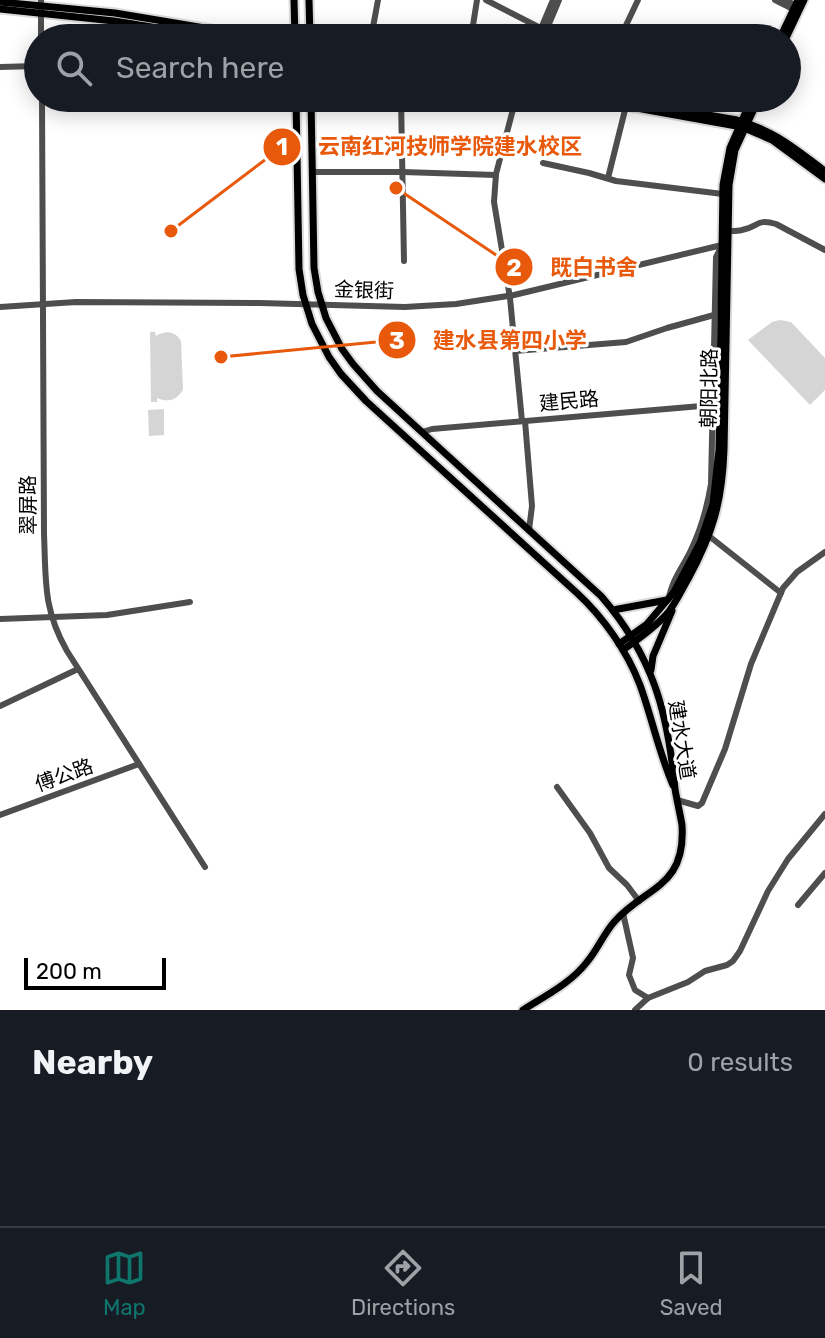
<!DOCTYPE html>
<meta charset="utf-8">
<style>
:root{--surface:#171b24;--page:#242831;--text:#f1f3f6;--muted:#9ea1a6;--line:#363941;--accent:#0f766e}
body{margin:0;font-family:Rubik,"Noto Sans SC",sans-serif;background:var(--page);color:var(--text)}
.scale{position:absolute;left:24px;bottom:20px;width:142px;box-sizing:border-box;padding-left:8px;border:4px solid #000;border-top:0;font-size:22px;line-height:28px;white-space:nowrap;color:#000;-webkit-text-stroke:6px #fff;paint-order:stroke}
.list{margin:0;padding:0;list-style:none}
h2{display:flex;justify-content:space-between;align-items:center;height:104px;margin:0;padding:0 32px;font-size:34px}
h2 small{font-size:26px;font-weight:400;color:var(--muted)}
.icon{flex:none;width:44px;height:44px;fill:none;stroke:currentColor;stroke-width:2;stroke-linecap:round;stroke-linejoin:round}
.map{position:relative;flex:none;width:825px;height:1010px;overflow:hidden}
.search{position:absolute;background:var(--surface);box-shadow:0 4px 20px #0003;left:24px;right:24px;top:24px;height:88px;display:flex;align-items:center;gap:20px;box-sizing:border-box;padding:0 28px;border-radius:44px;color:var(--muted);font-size:30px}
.sheet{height:216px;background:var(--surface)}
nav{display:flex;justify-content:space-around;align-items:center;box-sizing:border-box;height:112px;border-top:2px solid var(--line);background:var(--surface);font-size:22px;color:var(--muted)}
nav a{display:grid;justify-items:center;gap:4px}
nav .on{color:var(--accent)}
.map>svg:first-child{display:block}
.green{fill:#d5d5d5}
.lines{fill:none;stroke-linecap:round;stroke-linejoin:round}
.major-casing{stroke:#dbdbdb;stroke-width:11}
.minor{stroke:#4e4e4e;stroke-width:6}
.major{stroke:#000;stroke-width:7}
.labels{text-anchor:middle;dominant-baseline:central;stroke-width:6;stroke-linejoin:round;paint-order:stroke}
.street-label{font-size:20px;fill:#000;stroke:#fff}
.leader{fill:none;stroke:#e8590c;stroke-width:3}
.callout-dot{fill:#e8590c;stroke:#fff;stroke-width:3}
.mark-label{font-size:24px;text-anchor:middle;font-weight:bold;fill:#fff}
.callout-label{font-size:22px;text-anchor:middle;font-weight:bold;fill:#e8590c;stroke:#fff;stroke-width:6;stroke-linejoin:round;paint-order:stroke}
</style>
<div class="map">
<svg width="825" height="1010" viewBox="0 0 825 1010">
<rect width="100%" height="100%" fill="#fff"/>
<g class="green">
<polygon points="780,320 791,322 825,358 825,390 810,405 748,340 772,322"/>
<path d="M150,332H155L156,336C166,330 175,331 181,341L183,389C178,400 168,403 157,398V402H151Z"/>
<polygon points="164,409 164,435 149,436 148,410"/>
</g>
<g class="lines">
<g class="major-casing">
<g id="major">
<polyline points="294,0 295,38"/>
<polyline points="309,0 310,38"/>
<polyline points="0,2 115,13 265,38"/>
<polyline points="0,9 114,21 220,38"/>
<polyline points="780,38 798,0"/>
<polyline points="786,38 804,0"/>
<path d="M296,98L299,269L303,295L312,324L329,357L341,374L366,401L577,593C604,618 627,651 640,685C652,718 659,753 673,785"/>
<path d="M311,98L314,268L318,292L326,318L342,349L353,364L377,391L601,596C653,656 668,712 675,789C677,801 680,813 682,825C686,887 647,886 615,921C604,933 598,949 587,962C571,983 545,996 523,1010"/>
<polyline points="581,98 742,127 772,140 825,179"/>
<path d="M610,98L737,120C775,131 794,148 825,171"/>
<polyline points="613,610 667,600"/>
<polyline points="619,644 647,624 674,592 700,543 713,504 719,450 723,185 730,148 752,98"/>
<path d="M623,650C638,639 653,629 666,615C675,605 681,591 688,579C713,533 722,502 724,450L729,185L735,150L759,98"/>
<polyline points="651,670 653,656 672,611"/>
</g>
</g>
<g class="minor">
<polyline points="41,0 41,38"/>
<polyline points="486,0 560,38"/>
<polyline points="775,0 797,11"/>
<polyline points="785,0 797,6"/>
<polyline points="371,38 378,0"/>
<polyline points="471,38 477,0"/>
<polyline points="537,38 553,0"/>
<polyline points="543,38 559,0"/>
<polyline points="620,38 638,0"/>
<polyline points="0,67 38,66"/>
<path d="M42,98L44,534C46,581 43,609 67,651L205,867"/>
<polyline points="401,98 404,261"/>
<polyline points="516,98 496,174 494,202 510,298 522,421"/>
<polyline points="543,163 589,173 616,181 723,194"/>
<polyline points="313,172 403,172 496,175"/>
<polyline points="608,178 626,106"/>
<path d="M728,231C730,231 740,231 742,230C759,227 756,218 776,224L825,250"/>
<polyline points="0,307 76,302 260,303 405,307 456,304 514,295 722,245"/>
<polyline points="515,351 626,342 667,328 714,315"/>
<polyline points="525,421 532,506 529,530"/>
<polyline points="422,432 432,429 713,405"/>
<polyline points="709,536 781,593"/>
<path d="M669,599C671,582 682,568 690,552C701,530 707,508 711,484L716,257L722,245"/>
<polyline points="0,619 107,615 190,602"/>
<polyline points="0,706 78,669"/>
<polyline points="557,787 590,833 609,868 627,885 639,901"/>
<polyline points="677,800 698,806 702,803 725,749 751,664 783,588 797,572 825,552"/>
<polyline points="0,815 139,764"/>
<polyline points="798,905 825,873"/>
<polyline points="623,913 633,958 629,975 635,990 648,998"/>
<polyline points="635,1010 648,998 688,982 705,971 727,965 733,961 740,951 768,891 788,859 825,814"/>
</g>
<use href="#major" class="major"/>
</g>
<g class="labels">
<g class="street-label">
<text transform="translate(364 290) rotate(2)">金银街</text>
<text transform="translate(709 388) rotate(-89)">朝阳北路</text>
<text transform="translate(569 401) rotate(-5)">建民路</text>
<text transform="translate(28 505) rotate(-90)">翠屏路</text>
<text transform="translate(682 740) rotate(81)">建水大道</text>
<text transform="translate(64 775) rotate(-20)">傅公路</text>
</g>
</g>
<path class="leader" d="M171 231L282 147M396 188L514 267M221 357L397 340"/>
<g class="callout-dot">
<circle cx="171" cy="231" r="8"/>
<circle cx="396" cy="188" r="8"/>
<circle cx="221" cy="357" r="8"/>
<circle cx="282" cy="147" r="20"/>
<circle cx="514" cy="267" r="20"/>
<circle cx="397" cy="340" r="20"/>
</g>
<g class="mark-label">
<text x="282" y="155">1</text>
<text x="514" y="276">2</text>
<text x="397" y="349">3</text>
</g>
<g class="callout-label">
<text x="450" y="154">云南红河技师学院建水校区</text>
<text x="594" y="275">既白书舍</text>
<text x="510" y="348">建水县第四小学</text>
</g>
</svg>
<div class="scale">200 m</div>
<div class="search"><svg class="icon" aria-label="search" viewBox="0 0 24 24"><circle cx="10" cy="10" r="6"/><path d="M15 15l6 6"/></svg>Search here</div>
</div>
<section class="sheet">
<h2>Nearby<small>0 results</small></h2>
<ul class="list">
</ul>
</section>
<nav>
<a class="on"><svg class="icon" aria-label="map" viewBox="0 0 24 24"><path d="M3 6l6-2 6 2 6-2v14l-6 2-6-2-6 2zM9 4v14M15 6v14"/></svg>Map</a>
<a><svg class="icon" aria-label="directions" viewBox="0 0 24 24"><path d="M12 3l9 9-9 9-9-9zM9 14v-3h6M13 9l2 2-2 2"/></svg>Directions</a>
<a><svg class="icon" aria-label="saved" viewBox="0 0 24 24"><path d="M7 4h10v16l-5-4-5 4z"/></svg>Saved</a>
</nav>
